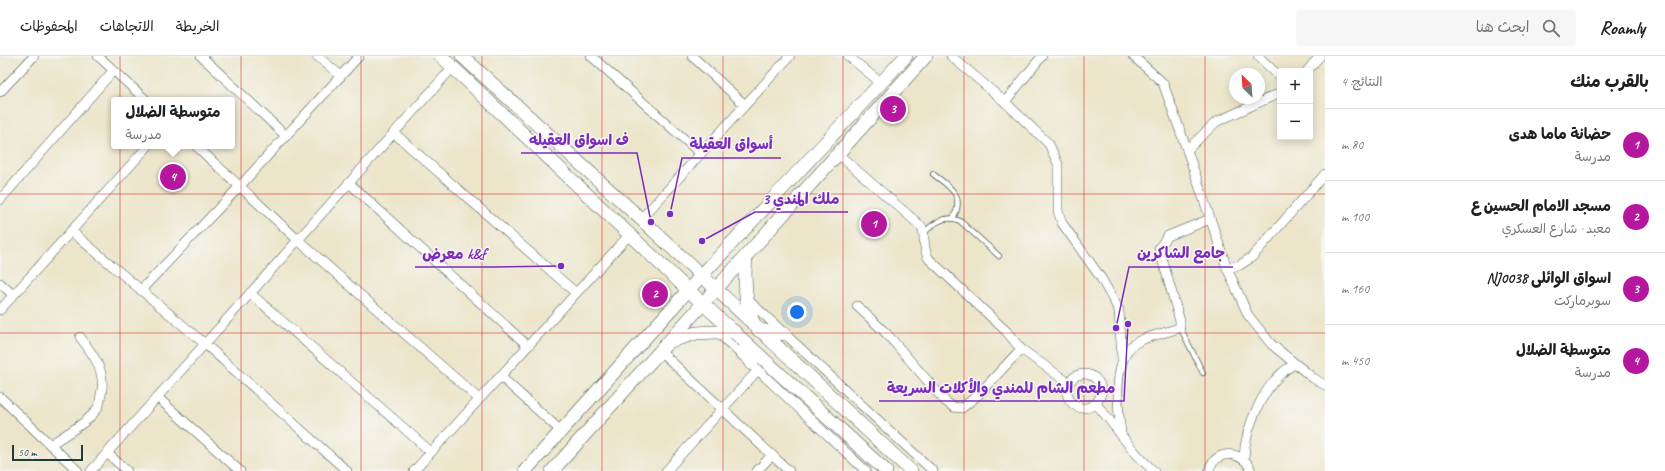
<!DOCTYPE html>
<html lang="ar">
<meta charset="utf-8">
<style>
:root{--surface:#fff;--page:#f6f6f6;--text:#202124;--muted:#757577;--line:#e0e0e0;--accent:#b5179e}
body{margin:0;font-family:Caveat,"Playpen Sans Arabic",sans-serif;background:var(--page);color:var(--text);direction:rtl}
.controls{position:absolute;right:12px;top:12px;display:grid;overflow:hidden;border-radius:4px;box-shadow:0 2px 10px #0003}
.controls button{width:36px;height:36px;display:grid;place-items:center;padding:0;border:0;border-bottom:1px solid var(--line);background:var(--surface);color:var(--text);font:20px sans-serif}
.compass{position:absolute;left:1229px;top:12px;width:36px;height:36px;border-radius:50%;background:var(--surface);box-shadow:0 2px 10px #0003;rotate:335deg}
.scale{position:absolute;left:12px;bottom:10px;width:71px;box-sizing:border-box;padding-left:4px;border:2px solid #1f3d34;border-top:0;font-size:11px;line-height:14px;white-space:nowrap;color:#1f3d34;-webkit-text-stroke:3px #f6f6f2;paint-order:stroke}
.you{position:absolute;left:797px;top:256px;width:14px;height:14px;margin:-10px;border:3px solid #fff;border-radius:50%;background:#1a73e8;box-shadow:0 0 0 6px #1a73e833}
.badge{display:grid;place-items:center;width:26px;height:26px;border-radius:50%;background:var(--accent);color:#fff;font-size:13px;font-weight:700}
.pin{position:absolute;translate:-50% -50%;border:2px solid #fff;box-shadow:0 1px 4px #0006}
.popup{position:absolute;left:111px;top:41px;width:124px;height:52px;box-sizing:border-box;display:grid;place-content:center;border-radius:4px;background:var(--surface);filter:drop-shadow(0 1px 3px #0005);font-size:13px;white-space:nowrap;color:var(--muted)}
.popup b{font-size:15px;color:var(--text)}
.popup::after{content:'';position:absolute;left:50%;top:100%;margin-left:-8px;border:8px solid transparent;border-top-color:var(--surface)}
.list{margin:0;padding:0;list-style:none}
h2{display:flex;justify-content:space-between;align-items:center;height:52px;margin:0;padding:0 16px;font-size:17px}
h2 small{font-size:13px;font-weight:400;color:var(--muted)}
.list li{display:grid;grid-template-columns:26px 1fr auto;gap:12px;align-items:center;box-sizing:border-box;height:72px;padding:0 16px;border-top:1px solid var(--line)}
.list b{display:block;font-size:15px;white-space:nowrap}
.list p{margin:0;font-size:13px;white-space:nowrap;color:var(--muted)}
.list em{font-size:13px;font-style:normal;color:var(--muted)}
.icon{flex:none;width:22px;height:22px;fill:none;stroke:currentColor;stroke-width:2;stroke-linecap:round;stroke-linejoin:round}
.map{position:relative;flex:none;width:1325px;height:415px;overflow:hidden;direction:ltr}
header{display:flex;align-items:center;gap:24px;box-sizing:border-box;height:56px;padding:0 20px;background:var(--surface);border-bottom:1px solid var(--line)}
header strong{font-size:19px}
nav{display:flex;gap:22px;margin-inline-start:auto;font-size:14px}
.search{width:280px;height:36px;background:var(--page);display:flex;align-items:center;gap:10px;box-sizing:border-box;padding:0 14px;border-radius:4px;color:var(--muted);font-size:15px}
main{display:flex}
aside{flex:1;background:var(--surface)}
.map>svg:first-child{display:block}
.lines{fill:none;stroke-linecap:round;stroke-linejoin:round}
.service-casing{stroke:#3e564a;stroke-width:6}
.minor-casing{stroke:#3e564a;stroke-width:10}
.secondary-casing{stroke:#3e564a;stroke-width:14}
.service{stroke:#fff;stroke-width:4.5}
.minor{stroke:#fff;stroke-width:9}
.secondary{stroke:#fff;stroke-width:13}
.grid{fill:none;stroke:#d62828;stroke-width:1;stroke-opacity:0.55}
.leader{fill:none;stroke:#7b2cbf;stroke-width:1.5}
.callout-dot{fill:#7b2cbf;stroke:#f6f6f2;stroke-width:1.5}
.callout-label{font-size:15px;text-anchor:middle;font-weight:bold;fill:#7b2cbf;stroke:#f6f6f2;stroke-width:3;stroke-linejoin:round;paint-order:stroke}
</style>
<header>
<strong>Roamly</strong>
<div class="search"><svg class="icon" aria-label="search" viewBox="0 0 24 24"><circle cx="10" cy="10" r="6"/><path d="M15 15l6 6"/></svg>ابحث هنا</div>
<nav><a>الخريطة</a><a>الاتجاهات</a><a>المحفوظات</a></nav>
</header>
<main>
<aside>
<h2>بالقرب منك<small>النتائج: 4</small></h2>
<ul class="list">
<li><span class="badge">1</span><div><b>حضانة ماما هدى</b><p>مدرسة</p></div><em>80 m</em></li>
<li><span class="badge">2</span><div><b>مسجد الامام الحسين ع</b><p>معبد · شارع العسكري</p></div><em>100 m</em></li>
<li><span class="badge">3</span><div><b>اسواق الوائلی NJ0038</b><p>سوبرماركت</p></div><em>160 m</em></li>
<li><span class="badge">4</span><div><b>متوسطة الضلال</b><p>مدرسة</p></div><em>450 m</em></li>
</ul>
</aside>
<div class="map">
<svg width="1325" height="415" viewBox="0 0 1325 415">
<rect width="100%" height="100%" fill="#f6f6f2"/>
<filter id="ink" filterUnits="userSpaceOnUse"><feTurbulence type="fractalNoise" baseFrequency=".025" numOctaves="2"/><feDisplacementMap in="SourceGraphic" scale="8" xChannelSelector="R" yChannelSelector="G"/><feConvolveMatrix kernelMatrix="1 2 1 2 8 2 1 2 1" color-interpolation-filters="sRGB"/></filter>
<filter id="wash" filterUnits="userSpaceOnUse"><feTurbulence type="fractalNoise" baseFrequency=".012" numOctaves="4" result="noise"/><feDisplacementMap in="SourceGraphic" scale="16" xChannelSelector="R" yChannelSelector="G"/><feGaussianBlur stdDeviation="0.9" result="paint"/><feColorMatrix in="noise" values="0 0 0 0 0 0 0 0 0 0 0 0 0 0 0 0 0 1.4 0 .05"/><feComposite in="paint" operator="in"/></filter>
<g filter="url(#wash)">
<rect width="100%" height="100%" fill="#ece5ca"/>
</g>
<g filter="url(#ink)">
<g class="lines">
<g class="service-casing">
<g id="service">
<path d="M933,118C950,131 966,140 953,162"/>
<path d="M924,177C934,166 946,158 960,165L999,200"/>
<polyline points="1180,271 1203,317"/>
</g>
</g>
<g class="minor-casing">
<g id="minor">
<polyline points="98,0 146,44"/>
<polyline points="201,0 286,80"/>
<polyline points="317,0 341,20"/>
<polyline points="591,0 701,98"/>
<polyline points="692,0 745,49"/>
<polyline points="848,0 881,27"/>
<polyline points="951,0 1005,46 1049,88 1058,108 1058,155 1062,167 1101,222 1119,254 1122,304"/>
<polyline points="1133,0 1163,27 1187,94 1227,212 1248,259 1271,288 1313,322 1325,329"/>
<polyline points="1258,0 1280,21"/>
<polyline points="1307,15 1320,0"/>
<polyline points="0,36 34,0"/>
<polyline points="1005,46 1042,0"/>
<polyline points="394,77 576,237"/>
<polyline points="196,90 299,185 479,343"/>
<polyline points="1187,94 1216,66 1280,37"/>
<path d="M838,98L922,171C926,182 922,193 929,203L1006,275L1021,293L1069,327"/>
<polyline points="349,127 528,290"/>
<polyline points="0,144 113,15"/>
<polyline points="641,163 790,0"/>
<polyline points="71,175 205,288 347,415"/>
<polyline points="1227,212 1240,209 1252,201 1325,118"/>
<polyline points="0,227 13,239"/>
<polyline points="141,234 240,130 359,0"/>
<polyline points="250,237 431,396"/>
<polyline points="746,242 933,415"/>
<polyline points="857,250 887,278 945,345 953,351 962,352 978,339 1021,293"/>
<polyline points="0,254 148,90"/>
<polyline points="716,275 866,415"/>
<polyline points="660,295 789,415"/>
<circle cx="1084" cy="335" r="17"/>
<polyline points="500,320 561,375"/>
<polyline points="0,341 78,415"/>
<polyline points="157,341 240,415"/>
<path d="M1096,348C1116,370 1131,396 1154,415"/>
<path d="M1121,377C1118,354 1112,304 1134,288C1146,279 1166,278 1180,271V265L1159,192L1168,180L1210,163"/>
<path d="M50,389C64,379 91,365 98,351C100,348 100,342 101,339C107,316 93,298 80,281"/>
<polyline points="107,397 127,415"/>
<path d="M1244,402C1245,371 1265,323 1295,308"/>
<polyline points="91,415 453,11"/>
<polyline points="414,415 630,178"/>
<polyline points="666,415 758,314"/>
<polyline points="757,415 772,399"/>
<path d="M1209,415C1214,392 1245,394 1251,415"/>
</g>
</g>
<g class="secondary-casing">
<g id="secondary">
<polyline points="441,0 688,234 886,415"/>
<polyline points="462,0 641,163 911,415"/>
<path d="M746,200C744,223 744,247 754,268"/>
<polyline points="758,274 785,278"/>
<polyline points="671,285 696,277 734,275"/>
<polyline points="745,287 752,308"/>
<polyline points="525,415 701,220 906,0"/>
<polyline points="552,415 926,0"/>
</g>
</g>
<use href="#service" class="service"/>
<use href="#minor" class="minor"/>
<use href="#secondary" class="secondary"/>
</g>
</g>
<path class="grid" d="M120,0V415M241,0V415M361,0V415M482,0V415M602,0V415M723,0V415M843,0V415M964,0V415M1084,0V415M1205,0V415M0,138H1325M0,277H1325"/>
<path class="leader" d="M651 166L637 97H521M670 158L682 102H781M702 185L755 156H848M1116 272L1129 211H1233M561 210L494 211H415M1128 268L1124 345H879"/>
<g class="callout-dot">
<circle cx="651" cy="166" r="4"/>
<circle cx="670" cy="158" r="4"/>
<circle cx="702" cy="185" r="4"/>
<circle cx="1116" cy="272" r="4"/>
<circle cx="561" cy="210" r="4"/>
<circle cx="1128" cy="268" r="4"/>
</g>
<g class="callout-label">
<text x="579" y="89">ف اسواق العقيله</text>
<text x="731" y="93">أسواق العقيلة</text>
<text x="801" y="148">ملك المندي 3</text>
<text x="1181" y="202">جامع الشاكرين</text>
<text x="454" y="203">معرض k&amp;f</text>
<text x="1001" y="337">مطعم الشام للمندي والأكلات السريعة</text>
</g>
</svg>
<div class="controls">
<button>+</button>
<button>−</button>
</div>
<svg class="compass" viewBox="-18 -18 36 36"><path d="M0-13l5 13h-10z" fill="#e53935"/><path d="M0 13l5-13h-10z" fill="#757577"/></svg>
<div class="scale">50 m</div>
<div class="you"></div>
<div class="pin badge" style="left:874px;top:168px">1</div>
<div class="pin badge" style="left:655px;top:238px">2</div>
<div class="pin badge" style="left:893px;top:53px">3</div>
<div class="pin badge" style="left:173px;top:121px">4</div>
<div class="popup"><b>متوسطة الضلال</b>مدرسة</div>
</div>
</main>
